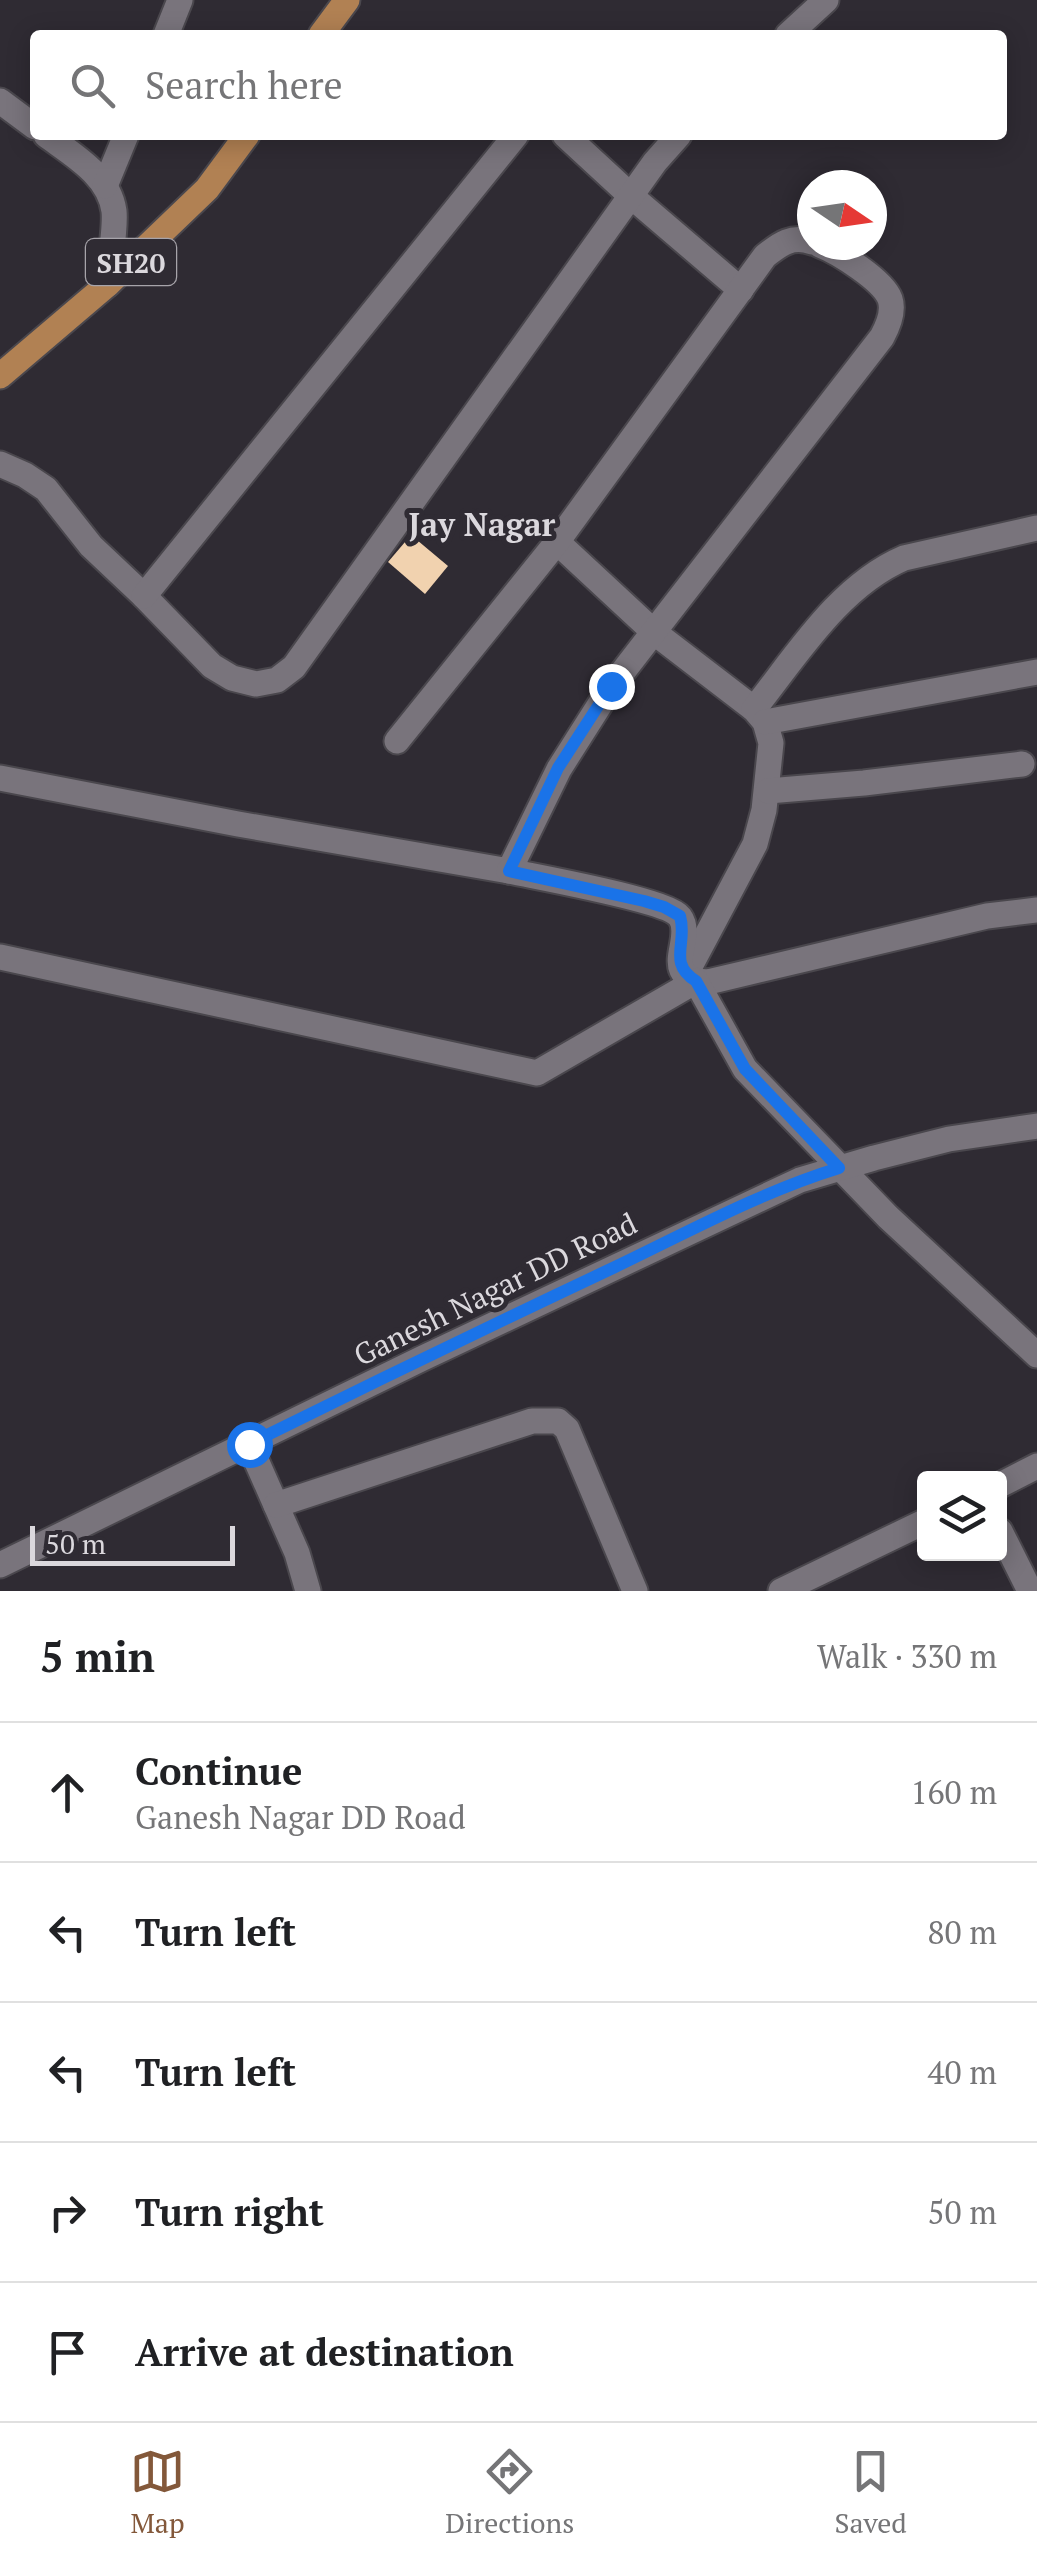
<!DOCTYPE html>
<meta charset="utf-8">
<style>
:root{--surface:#fff;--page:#f6f6f6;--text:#202124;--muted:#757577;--line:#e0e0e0;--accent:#83583a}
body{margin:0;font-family:"PT Serif",serif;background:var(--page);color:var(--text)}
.controls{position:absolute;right:30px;bottom:30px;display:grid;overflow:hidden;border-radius:10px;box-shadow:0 5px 25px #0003}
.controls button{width:90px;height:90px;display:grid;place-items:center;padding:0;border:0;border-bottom:2px solid var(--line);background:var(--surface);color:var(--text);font:50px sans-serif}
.compass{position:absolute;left:797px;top:170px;width:90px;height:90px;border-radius:50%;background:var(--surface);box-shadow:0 5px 25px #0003;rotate:103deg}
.scale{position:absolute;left:30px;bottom:25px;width:205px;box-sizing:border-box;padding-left:10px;border:5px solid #dbd8dd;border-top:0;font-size:28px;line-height:35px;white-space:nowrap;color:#dbd8dd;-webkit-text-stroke:8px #2f2b33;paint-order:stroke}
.stop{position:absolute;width:30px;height:30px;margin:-22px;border:8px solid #1a73e8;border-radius:50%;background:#fff}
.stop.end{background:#1a73e8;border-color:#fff;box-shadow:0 2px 10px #0008}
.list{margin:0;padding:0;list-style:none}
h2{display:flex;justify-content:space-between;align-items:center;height:130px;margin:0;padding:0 40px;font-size:42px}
h2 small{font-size:32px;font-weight:400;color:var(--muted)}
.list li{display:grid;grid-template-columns:65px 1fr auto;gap:30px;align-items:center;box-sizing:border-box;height:140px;padding:0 40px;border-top:2px solid var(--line)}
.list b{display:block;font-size:38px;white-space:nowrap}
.list p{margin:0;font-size:32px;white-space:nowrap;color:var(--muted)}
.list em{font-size:32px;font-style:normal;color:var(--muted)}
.icon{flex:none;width:55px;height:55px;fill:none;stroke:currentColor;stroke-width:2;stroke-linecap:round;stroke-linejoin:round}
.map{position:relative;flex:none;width:1037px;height:1591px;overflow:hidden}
.search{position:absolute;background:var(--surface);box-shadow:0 5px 25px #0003;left:30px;right:30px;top:30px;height:110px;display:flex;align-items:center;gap:25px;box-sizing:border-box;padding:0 35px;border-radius:10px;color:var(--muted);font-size:38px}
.sheet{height:830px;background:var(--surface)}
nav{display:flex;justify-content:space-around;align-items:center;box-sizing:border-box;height:140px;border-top:2px solid var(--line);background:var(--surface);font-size:28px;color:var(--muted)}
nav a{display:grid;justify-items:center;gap:5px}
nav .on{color:var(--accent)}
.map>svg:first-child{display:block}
.building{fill:#f1d2af}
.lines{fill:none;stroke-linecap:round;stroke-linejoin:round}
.minor-casing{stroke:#4a474d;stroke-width:29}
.primary-casing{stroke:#4a474d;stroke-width:29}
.minor{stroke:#79747c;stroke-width:25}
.primary{stroke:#b18153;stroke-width:25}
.route{stroke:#1a73e8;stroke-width:12}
.labels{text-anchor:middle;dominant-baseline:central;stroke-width:10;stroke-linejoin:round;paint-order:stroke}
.shield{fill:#2f2b33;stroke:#a7a4aa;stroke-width:2.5}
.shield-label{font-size:28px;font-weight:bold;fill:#dbd8dd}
.street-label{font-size:30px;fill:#dbd8dd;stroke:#2f2b33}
.neighbourhood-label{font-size:32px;font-weight:bold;fill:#dbd8dd;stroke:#2f2b33}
</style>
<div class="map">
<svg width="1037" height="1591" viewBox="0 0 1037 1591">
<rect width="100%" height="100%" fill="#2f2b33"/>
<polygon class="building" points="411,535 448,566 425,594 388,562"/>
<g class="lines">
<g class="minor-casing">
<g id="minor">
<polyline points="166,35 180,0"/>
<polyline points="788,35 826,0"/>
<polyline points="0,101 35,127"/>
<path d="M46,135C73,155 109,175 114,211C116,230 109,264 108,284"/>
<polyline points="565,135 631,196 741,290"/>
<polyline points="105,186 126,135"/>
<polyline points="0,464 25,475 46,489 91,546 144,596 212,666 232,678 256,684 277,680 294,667 655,162 679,135"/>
<polyline points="557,542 655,633 754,709 765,722 771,743 764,810 755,844 686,974"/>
<polyline points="144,596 516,135"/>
<path d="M754,709C797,655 839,586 904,558L1037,528"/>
<polyline points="765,722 1037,672"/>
<path d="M397,741L557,542L765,256C780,244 792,235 812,242"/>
<path d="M0,778L238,824L509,871L559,769L611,687L882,337C888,326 894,311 890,299C883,280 838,252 820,245"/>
<polyline points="768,791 864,783 1022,764"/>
<path d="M509,871C536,877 667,900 680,917C696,939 656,978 708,982L987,916L1037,910"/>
<polyline points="0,957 537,1073 696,981 745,1069 888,1217 1037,1355"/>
<polyline points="249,1444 297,1553 308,1591"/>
<polyline points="1000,1485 1037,1466"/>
<polyline points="276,1505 532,1421 558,1421 567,1429 635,1591"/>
<polyline points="1000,1531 1030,1591"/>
<polyline points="0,1565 423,1358 800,1180 874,1158 949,1139 1037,1126"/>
<polyline points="781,1591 924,1522"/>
</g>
</g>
<g class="primary-casing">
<g id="primary">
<polyline points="321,35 347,0"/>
<polyline points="0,376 108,284 207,189 247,135"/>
</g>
</g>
<use href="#minor" class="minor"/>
<use href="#primary" class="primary"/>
</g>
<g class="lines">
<path class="route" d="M249,1444C370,1384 492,1325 615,1267C688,1232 761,1192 839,1168L745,1069L696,981C667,963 688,943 680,916L664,907L644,901L509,871L558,768L611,686"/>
</g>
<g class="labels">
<rect class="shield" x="86" y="239" width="90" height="46" rx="8"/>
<g class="shield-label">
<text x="131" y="262">SH20</text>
</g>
<g class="street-label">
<text transform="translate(495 1289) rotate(-26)">Ganesh Nagar DD Road</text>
</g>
<g class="neighbourhood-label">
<text x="482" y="524">Jay Nagar</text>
</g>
</g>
</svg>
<div class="controls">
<button><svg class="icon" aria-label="layers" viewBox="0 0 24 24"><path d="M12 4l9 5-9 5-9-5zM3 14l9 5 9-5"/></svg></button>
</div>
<svg class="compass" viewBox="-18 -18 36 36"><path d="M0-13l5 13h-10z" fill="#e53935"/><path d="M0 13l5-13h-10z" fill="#757577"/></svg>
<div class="scale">50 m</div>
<div class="stop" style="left:249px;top:1444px"></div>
<div class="stop end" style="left:611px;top:686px"></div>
<div class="search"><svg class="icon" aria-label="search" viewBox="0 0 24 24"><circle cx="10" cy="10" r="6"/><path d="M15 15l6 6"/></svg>Search here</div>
</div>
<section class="sheet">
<h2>5 min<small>Walk · 330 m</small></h2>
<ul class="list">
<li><svg class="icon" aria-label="ahead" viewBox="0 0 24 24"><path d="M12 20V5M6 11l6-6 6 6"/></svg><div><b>Continue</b><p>Ganesh Nagar DD Road</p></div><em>160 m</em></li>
<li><svg class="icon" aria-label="left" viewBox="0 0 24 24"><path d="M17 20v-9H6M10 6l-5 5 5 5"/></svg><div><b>Turn left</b></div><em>80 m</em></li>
<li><svg class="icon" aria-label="left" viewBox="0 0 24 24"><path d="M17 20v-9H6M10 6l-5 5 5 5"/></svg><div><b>Turn left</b></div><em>40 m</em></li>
<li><svg class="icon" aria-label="right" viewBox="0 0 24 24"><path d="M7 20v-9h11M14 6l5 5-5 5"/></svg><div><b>Turn right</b></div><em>50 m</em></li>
<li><svg class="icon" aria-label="arrive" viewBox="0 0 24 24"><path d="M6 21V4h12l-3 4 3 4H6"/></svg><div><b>Arrive at destination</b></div></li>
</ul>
</section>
<nav>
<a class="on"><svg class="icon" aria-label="map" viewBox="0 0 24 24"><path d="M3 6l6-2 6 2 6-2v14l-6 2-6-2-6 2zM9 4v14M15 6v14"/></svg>Map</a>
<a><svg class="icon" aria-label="directions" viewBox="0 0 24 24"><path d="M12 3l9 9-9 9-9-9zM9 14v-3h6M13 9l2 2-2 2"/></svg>Directions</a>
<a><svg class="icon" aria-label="saved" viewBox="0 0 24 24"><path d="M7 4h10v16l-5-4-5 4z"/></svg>Saved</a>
</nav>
